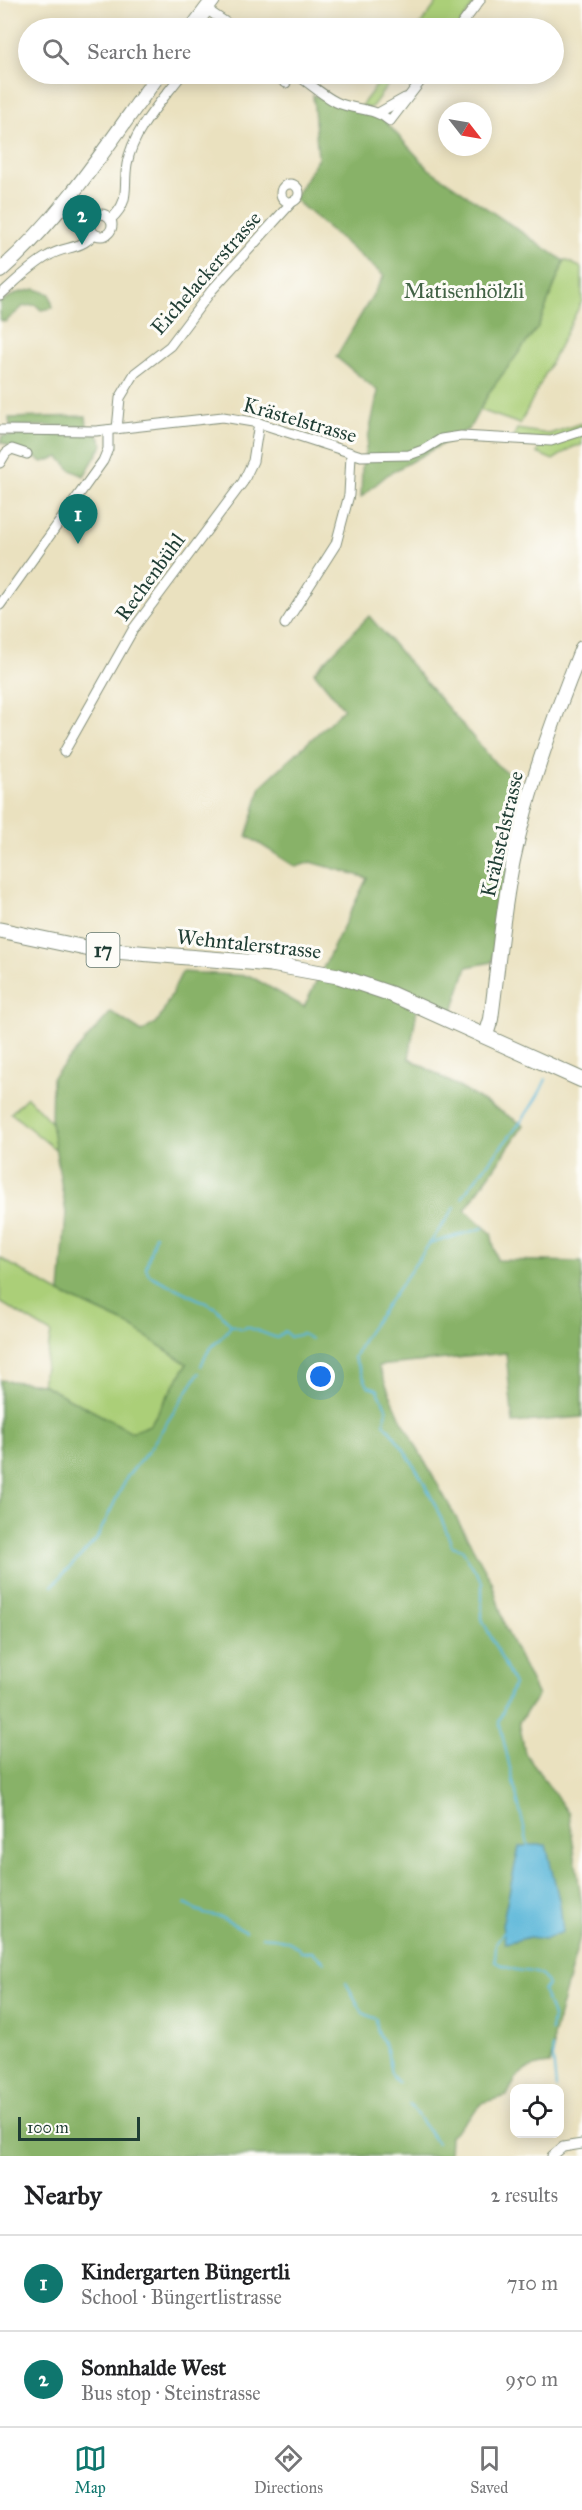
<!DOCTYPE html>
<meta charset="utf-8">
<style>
:root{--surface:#fff;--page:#f6f6f6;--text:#202124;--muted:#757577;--line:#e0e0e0;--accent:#0f766e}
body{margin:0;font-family:"IM FELL Great Primer",serif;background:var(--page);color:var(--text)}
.controls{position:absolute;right:18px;bottom:18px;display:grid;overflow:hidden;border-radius:12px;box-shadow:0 3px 15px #0003}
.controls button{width:54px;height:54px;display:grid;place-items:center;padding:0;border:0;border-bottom:2px solid var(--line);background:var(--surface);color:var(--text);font:30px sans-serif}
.compass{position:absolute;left:438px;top:102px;width:54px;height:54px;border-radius:50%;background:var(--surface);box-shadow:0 3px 15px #0003;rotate:121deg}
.scale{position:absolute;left:18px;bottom:15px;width:122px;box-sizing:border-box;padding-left:6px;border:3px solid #1f3d34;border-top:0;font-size:16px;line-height:21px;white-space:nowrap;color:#1f3d34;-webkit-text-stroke:4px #fdfcf7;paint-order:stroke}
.you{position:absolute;left:321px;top:1377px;width:21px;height:21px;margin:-15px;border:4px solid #fff;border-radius:50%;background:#1a73e8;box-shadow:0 0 0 9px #1a73e833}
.badge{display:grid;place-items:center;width:39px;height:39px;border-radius:50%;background:var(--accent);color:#fff;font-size:20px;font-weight:700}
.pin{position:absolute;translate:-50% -50px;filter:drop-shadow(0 2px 3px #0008)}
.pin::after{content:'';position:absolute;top:32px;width:21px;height:18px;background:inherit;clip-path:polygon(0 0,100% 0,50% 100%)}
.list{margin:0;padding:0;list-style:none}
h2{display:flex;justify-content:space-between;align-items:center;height:78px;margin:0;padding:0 24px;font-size:26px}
h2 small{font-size:20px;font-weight:400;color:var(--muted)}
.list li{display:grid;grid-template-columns:39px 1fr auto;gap:18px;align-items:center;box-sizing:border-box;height:96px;padding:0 24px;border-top:2px solid var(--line)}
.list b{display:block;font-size:22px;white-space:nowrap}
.list p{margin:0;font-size:20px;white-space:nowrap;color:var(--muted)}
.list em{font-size:20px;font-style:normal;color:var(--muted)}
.icon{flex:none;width:33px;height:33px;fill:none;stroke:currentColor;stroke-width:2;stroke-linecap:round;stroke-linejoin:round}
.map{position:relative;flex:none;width:582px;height:2156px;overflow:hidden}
.search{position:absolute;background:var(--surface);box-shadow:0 3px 15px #0003;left:18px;right:18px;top:18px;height:66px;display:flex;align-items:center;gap:15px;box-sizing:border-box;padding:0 21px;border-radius:33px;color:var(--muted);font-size:22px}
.sheet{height:270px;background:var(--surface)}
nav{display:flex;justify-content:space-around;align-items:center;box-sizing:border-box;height:84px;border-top:2px solid var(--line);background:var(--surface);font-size:16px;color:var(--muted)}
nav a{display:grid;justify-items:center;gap:3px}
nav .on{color:var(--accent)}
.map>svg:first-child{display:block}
.green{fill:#abcf78;stroke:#658656;stroke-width:1.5}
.forest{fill:#88b268;stroke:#54784e;stroke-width:1.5}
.water{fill:#5bb7d9;stroke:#3d7a86;stroke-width:1.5}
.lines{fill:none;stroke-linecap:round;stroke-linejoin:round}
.stream{stroke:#5bb7d9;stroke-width:2}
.minor-casing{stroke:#848f7a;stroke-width:11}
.secondary-casing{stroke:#848f7a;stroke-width:16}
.primary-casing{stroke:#848f7a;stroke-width:17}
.minor{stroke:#fff;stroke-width:9}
.secondary{stroke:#fff;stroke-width:14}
.primary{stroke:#fff;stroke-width:15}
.labels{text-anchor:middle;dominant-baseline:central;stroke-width:6;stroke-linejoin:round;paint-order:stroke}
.shield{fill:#fdfcf7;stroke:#62766e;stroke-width:1.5}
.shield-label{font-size:20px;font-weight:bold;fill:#1f3d34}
.street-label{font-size:21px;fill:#1f3d34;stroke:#fdfcf7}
.park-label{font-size:21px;fill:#426245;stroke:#fdfcf7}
</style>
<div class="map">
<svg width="582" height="2156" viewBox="0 0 582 2156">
<rect width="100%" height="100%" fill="#fdfcf7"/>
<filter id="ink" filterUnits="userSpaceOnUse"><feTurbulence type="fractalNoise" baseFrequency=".0167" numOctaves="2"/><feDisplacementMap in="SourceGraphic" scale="12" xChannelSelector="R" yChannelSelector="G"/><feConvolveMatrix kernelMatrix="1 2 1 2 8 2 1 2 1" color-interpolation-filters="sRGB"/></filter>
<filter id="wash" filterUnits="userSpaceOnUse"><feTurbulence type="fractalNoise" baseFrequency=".008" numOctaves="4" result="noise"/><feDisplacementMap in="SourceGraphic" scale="24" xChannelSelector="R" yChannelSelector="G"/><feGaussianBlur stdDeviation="1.35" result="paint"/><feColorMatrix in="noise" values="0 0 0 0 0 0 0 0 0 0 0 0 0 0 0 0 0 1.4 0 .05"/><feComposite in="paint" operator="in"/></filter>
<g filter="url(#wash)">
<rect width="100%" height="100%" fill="#eae1bf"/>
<g class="green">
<polygon points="439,0 477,0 457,28 418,28"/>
<polygon points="385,74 396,74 371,108 361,106"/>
<polygon points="565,260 582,268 582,301 520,424 480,410 490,391 538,326"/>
<polygon points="582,423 582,445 573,447 553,460 537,453 543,440 513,437 517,429 549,434"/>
<polygon points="27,1097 51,1122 56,1150 11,1113"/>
<polygon points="0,1258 60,1293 127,1324 187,1364 150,1425 132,1432 42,1384 51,1333 0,1302"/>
</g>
<g class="forest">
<polygon points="313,95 381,117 429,169 564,261 538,327 490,391 469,429 387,475 361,497 362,467 378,391 336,357 384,276 294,199 318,158"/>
<polygon points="35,289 50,294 53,308 41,310 36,305 24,306 5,322 0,320 0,302 17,293"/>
<polygon points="86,416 87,426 10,426 9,418"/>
<polygon points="97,434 103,444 84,476 71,470 59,457 43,462 1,442 2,436"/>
<path d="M369,616L496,764L524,786L492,962L467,967L452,1014L418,1003L409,1058L524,1125L465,1210L491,1233L497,1260L582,1262V1417L513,1423L506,1353L378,1366L400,1417L492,1582L505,1627L538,1696L519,1722L525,1753L569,1814L582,1906V1930L553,2037V2052L550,2064C523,2067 518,2072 507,2096L484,2102L450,2136L449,2156H0V1380L42,1384L132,1432L150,1425L187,1364L127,1324L60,1293L66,1213L51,1122L52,1078L111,1012L142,1032L159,1020L182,972L250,976L304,1007L367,878L311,862L296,867L247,836L261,786L344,709L314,672Z"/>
</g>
<polygon class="water" points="528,1845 546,1845 560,1904 563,1932 544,1939 530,1937 505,1943 502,1925 519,1847"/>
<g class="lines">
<g class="stream">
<path d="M462,1198C488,1158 527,1123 546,1079"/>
<path d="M455,1207L363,1339L354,1358L368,1386L377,1389L387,1409L384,1423C414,1459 436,1502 452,1546L462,1549L482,1582V1619L514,1684L499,1721L528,1845"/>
<polyline points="155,1235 146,1268 149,1275 216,1308 231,1325 242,1329 247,1327 277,1338 285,1331 290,1337 302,1334 311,1339"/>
<polyline points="429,1244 483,1228"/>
<path d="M201,1366C208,1345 219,1343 231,1326"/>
<polyline points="52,1586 96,1540 127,1477 149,1450 199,1373"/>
<polyline points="185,1904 204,1914 220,1917 246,1931"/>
<path d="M504,1931L496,1943L495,1962C500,1964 505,1967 509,1968C525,1974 541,1967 548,1985L543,1990L553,2016L551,2031"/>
<path d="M262,1937C277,1938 291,1938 301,1952H312L325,1962"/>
<path d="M346,1983L363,2013L376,2019C377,2037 380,2033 386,2047C391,2061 386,2073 399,2083"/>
<polyline points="552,2047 556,2088"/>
<polyline points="409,2104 437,2143"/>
</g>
</g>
</g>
<g filter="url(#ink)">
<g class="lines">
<g class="minor-casing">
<g id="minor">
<polyline points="206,9 234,28"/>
<polyline points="459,28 480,0"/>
<polyline points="273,74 286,83"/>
<path d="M296,74C309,83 322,95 336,102C355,111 374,107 390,121L426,74"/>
<polyline points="380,112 405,98"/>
<circle cx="290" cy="193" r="9"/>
<polyline points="66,199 92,219"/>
<circle cx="101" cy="225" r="11"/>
<path d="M111,219C131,201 123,188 127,164C133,130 162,101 182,74"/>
<path d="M0,295C15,282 30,266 48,256C66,245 79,251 94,234"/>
<polyline points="117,429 120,398 135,373 170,346 212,290 293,201"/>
<polyline points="0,430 96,431 223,417 259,423 361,456 409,455 423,450 441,439 461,436 551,441 582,431"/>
<polyline points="0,463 6,453 12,449 27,454"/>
<polyline points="0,605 103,461 108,449 108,430"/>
<polyline points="285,624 336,544 349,495 351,455"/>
<polyline points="64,752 134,628 243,482 253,461 259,423"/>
<polyline points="552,2156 563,2147 582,2144"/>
</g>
</g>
<g class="secondary-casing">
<g id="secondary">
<polyline points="192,28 213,0"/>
<path d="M0,271C63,216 110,141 159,74"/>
<path d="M486,1035L491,1019C498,966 502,912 513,860C528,788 554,716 582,648"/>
</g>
</g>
<g class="primary-casing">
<polyline id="primary" points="0,930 90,949 271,964 338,976 391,994 582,1080"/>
</g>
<use href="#minor" class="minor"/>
<use href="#secondary" class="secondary"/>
<use href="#primary" class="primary"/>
</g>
</g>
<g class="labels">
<rect class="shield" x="86.5" y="933" width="33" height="34" rx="4.5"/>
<g class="shield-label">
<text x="103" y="950">17</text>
</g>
<g class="street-label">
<text transform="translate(206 273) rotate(-49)">Eichelackerstrasse</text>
<text transform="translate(300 420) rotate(16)">Krästelstrasse</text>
<text transform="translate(150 577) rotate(-54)">Rechenbühl</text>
<text transform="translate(502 834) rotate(-77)">Krähstelstrasse</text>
<text transform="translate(249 944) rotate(6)">Wehntalerstrasse</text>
</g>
<g class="park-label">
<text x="464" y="291">Matisenhölzli</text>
</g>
</g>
</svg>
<div class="controls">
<button><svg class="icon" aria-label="locate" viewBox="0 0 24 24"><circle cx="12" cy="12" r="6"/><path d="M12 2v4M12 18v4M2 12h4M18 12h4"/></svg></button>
</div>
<svg class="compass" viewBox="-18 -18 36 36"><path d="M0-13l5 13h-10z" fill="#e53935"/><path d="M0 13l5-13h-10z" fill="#757577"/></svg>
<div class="scale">100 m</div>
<div class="you"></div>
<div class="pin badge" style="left:78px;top:544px">1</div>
<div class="pin badge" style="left:82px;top:245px">2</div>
<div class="search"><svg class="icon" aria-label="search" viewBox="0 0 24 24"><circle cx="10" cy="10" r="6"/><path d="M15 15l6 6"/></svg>Search here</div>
</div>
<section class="sheet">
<h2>Nearby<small>2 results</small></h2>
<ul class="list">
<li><span class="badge">1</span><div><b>Kindergarten Büngertli</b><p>School · Büngertlistrasse</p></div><em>710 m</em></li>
<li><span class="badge">2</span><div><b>Sonnhalde West</b><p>Bus stop · Steinstrasse</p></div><em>950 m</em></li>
</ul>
</section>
<nav>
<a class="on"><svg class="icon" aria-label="map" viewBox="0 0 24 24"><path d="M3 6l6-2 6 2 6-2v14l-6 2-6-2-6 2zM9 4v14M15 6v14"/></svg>Map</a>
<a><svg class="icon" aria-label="directions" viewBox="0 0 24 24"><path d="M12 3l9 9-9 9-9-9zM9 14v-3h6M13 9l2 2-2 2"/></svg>Directions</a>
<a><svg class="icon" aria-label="saved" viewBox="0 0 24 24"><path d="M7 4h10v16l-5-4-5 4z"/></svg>Saved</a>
</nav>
